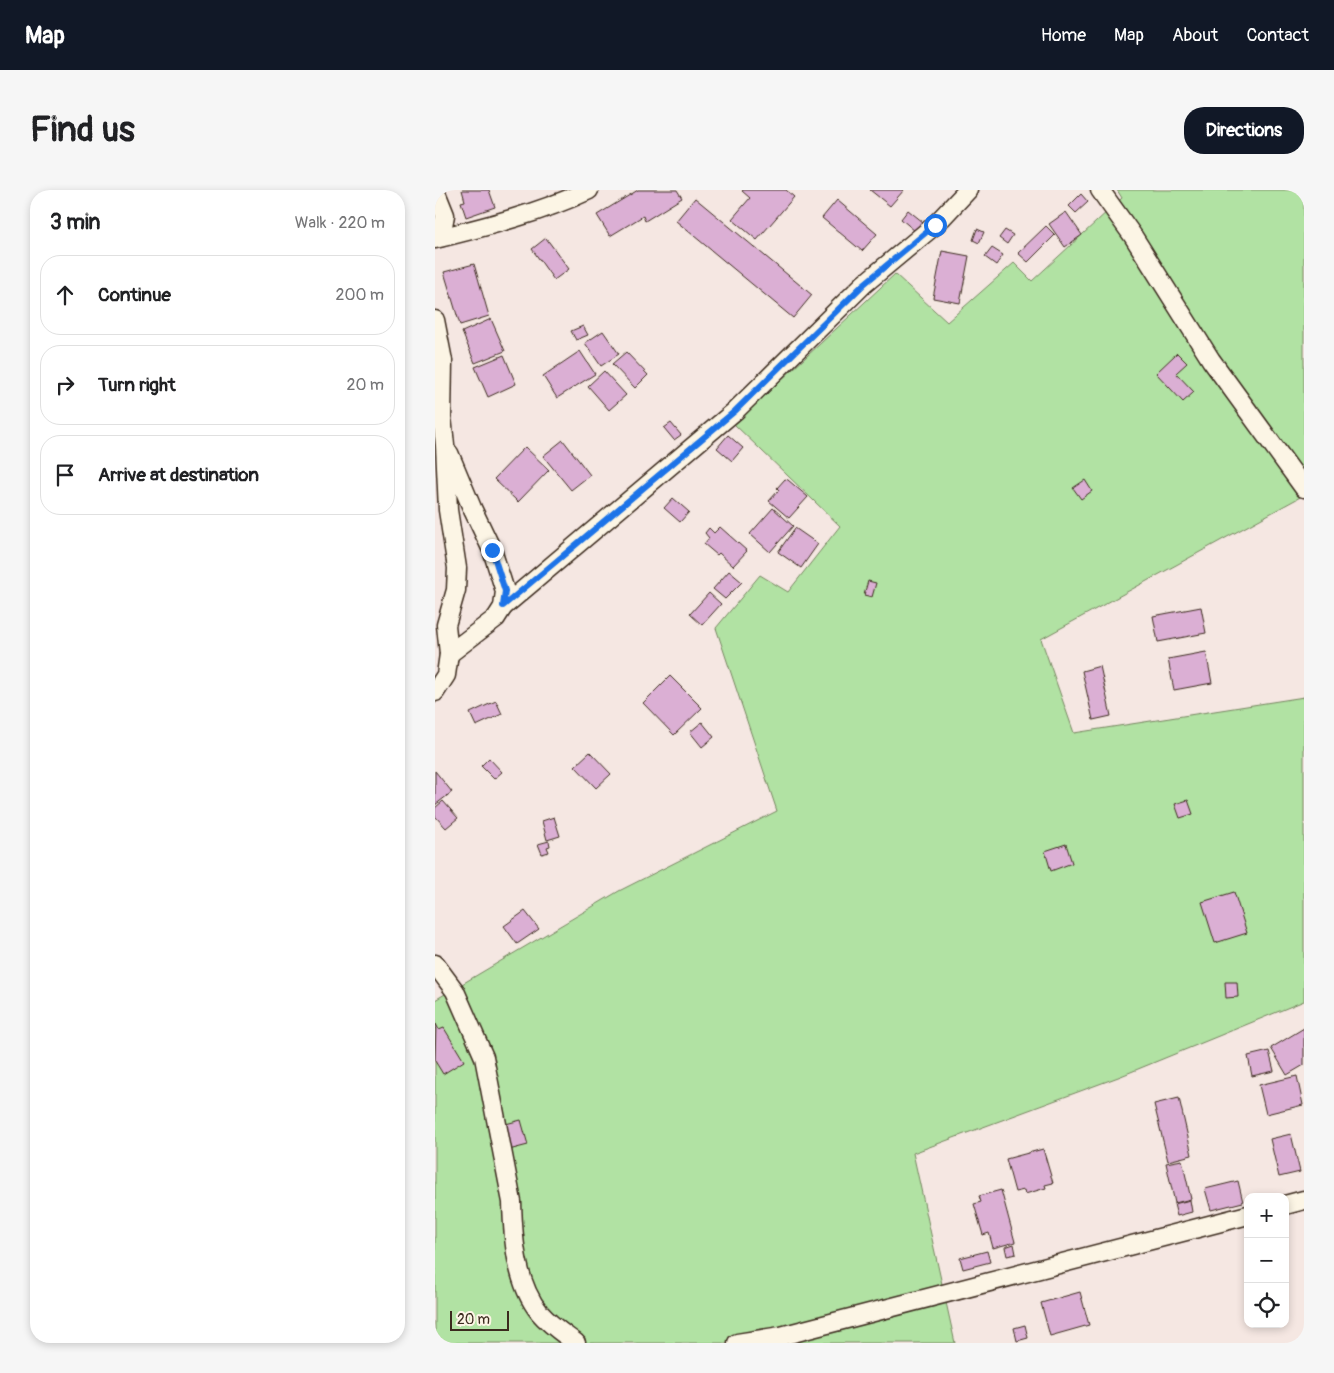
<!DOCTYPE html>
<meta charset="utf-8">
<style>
:root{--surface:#fff;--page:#f6f6f6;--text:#202124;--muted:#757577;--line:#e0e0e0;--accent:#111827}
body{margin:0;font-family:Pangolin,sans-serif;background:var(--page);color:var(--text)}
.controls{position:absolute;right:15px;bottom:15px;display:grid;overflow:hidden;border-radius:10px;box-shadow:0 2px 8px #0003}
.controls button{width:45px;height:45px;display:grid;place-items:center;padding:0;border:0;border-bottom:1px solid var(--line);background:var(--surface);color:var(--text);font:25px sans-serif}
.scale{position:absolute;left:15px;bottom:12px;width:59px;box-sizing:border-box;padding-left:5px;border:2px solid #3b2a1e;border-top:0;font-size:14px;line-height:18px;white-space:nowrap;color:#3b2a1e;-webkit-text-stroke:4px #fcf5e5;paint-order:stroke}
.stop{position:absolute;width:15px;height:15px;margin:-11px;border:4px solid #1a73e8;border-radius:50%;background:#fff}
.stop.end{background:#1a73e8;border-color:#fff;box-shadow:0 1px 5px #0008}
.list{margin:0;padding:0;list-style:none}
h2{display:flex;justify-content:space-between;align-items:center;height:65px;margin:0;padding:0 20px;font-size:21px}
h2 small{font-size:16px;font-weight:400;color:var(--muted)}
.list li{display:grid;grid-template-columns:32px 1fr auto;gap:15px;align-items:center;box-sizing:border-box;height:80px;margin:0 10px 10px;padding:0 10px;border:1px solid var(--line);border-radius:20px}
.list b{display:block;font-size:19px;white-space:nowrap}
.list em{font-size:16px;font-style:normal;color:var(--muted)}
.icon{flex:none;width:28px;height:28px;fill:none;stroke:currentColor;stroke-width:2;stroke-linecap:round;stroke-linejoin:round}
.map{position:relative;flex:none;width:869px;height:1153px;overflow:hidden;border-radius:20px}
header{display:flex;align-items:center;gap:30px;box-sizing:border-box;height:70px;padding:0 25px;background:var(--accent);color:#fff}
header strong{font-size:24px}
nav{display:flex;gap:28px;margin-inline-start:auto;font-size:18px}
.intro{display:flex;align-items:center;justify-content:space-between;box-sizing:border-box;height:120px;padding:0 30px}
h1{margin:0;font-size:35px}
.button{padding:12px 22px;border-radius:20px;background:var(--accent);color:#fff;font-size:18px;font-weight:700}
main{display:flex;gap:30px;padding:0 30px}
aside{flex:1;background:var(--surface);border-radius:20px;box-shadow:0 2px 8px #0003}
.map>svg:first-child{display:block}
.green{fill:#b1e2a3;stroke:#768660}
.building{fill:#dbafd4;stroke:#3b2a1e}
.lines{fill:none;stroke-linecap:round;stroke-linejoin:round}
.minor-casing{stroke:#3b2a1e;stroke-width:21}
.minor{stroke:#fcf5e5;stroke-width:18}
.route{stroke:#1a73e8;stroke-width:6}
</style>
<header>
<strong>Map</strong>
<nav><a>Home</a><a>Map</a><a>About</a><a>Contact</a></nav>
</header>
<div class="intro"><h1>Find us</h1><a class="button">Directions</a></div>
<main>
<aside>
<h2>3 min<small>Walk · 220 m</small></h2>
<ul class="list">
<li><svg class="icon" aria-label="ahead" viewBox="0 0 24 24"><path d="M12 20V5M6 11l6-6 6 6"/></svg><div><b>Continue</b></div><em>200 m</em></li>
<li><svg class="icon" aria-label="right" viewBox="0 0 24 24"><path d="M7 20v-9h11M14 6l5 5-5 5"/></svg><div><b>Turn right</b></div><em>20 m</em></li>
<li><svg class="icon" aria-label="arrive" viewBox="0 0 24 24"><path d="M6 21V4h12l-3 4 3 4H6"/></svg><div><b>Arrive at destination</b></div></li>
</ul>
</aside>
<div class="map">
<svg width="869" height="1153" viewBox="0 0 869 1153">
<rect width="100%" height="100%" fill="#f5e7e2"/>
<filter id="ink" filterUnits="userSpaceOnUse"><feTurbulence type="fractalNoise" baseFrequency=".02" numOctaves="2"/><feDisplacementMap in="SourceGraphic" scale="10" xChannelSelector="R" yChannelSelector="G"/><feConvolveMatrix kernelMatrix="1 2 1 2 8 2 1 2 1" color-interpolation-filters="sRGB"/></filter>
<g filter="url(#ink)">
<polygon class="green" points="682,0 869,0 869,305 606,449 639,543 869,507 869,811 686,886 478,963 520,1153 0,1153 0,810 184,701 342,621 281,438 325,385 353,402 405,336 299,234 460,84 512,132 579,73 597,91 687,8"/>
<g class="building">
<polygon points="27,0 54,0 60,17 31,27 26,12 30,11"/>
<polygon points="203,0 242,0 247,8 210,31 208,26 175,46 162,25"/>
<polygon points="308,0 351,0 359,7 322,50 297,29 315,8 307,1"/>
<polygon points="435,0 469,0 455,16"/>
<polygon points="646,4 653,12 641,23 634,16"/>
<polygon points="260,8 377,105 358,128 241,31"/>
<polygon points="402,10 442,44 427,61 387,28"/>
<polygon points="473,20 488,32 480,41 466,29"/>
<polygon points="631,22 647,45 630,57 614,34"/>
<polygon points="611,36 620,45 593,72 583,63"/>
<polygon points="542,39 549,42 544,53 538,50"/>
<polygon points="570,40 578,45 572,54 564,48"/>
<polygon points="111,48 134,79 119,90 97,59"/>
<polygon points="557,58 568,65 561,75 550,67"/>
<polygon points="507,61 534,66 525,113 498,108"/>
<polygon points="39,74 54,126 25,135 9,82"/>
<polygon points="56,129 70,161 40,173 27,142"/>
<polygon points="148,136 153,145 141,150 136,141"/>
<polygon points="168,141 184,164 166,176 150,153"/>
<polygon points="145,161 160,184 122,208 108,186"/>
<polygon points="191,162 213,185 200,198 177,174"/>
<polygon points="742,163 752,173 741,183 759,202 748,212 721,183"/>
<polygon points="69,165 81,194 53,207 40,177"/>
<polygon points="169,181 191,205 174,220 153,196"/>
<polygon points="236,233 246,245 239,250 229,238"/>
<polygon points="293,245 308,258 297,271 282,258"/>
<polygon points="128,250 155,285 136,300 108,266"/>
<polygon points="90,257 114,280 83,312 59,289"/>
<polygon points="350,289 353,290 373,307 354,328 334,311 344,300 342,298"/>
<polygon points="650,290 657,301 646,309 638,298"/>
<polygon points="238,308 254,322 245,332 229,318"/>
<polygon points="338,318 358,336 335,362 315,344"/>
<polygon points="285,337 312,361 298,376 284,363 282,365 269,354 274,348 270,343 274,338 279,343"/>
<polygon points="360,338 383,354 366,378 343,362"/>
<polygon points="294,381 307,392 290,409 278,399"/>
<polygon points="433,391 441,393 437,407 429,405"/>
<polygon points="274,403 286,414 267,435 255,424"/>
<polygon points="766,417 771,443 723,452 718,426"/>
<polygon points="771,462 777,493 739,500 733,469"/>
<polygon points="665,476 676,526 658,530 647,481"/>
<polygon points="235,486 267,518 239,545 208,513"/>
<polygon points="61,511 67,524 41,536 35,523"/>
<polygon points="267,532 279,547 267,557 255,542"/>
<polygon points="155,562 176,584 161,598 140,576"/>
<polygon points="54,568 67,582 59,589 46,576"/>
<polygon points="0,581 17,602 0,615"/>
<polygon points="753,610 758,624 745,628 740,614"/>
<polygon points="8,611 23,628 11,638 0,626 0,618"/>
<polygon points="119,627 125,646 112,650 107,631"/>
<polygon points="114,651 115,656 112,657 114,662 107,664 103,654"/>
<polygon points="631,654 637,673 616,681 610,661"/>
<polygon points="799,702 812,743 780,753 767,712"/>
<polygon points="90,721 104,739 82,754 69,736"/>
<polygon points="790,792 802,792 803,807 791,808"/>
<polygon points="1,834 4,840 9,838 29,871 8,884 0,871"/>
<polygon points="869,838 869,875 852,885 836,858"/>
<polygon points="834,861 839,881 817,886 813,866"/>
<polygon points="862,886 868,915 831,924 824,895"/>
<polygon points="744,908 757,965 733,971 719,914"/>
<polygon points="86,930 93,955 70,961 63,936"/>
<polygon points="856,944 865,982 844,987 835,949"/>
<polygon points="608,959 618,993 610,995 611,998 590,1004 589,1000 580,1002 571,969"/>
<polygon points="747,970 756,1009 740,1013 731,973"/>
<polygon points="803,991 808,1012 776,1020 770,999"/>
<polygon points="566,1000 580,1052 558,1058 554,1043 548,1045 539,1014 546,1012 544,1006"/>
<polygon points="755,1010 757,1022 742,1026 739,1014"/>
<polygon points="579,1054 581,1064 572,1066 570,1057"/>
<polygon points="552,1061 555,1072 528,1079 525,1068"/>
<polygon points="645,1102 654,1135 615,1146 606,1113"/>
<polygon points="590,1135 593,1148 582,1151 579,1138"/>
</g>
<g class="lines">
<g class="minor-casing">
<g id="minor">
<polyline points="0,0 10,25 6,47"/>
<polyline points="665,0 698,46 776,170 869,298"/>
<path d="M0,49C53,36 105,23 154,0"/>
<polyline points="0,130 8,171 7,227 10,255 13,320 22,378 21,400 11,435 14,464 11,485 0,502"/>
<polyline points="68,417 300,221 429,94 500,35 533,0"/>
<polyline points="14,464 61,428 68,417 70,401 57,360 37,318 14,263"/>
<path d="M0,774L20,801L49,867L77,1012C78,1049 81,1094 105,1123C115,1135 129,1144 141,1153"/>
<polyline points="850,1015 869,1010"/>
<polyline points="302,1153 346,1146 813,1025"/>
</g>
</g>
<use href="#minor" class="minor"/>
</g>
</g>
<g class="lines" filter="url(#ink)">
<polyline class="route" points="57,360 70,401 68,416 300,221 429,94 500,35"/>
</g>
</svg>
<div class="controls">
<button>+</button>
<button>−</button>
<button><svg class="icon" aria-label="locate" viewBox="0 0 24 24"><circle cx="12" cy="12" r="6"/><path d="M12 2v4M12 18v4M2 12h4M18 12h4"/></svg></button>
</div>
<div class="scale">20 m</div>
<div class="stop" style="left:500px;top:35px"></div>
<div class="stop end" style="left:57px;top:360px"></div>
</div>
</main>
